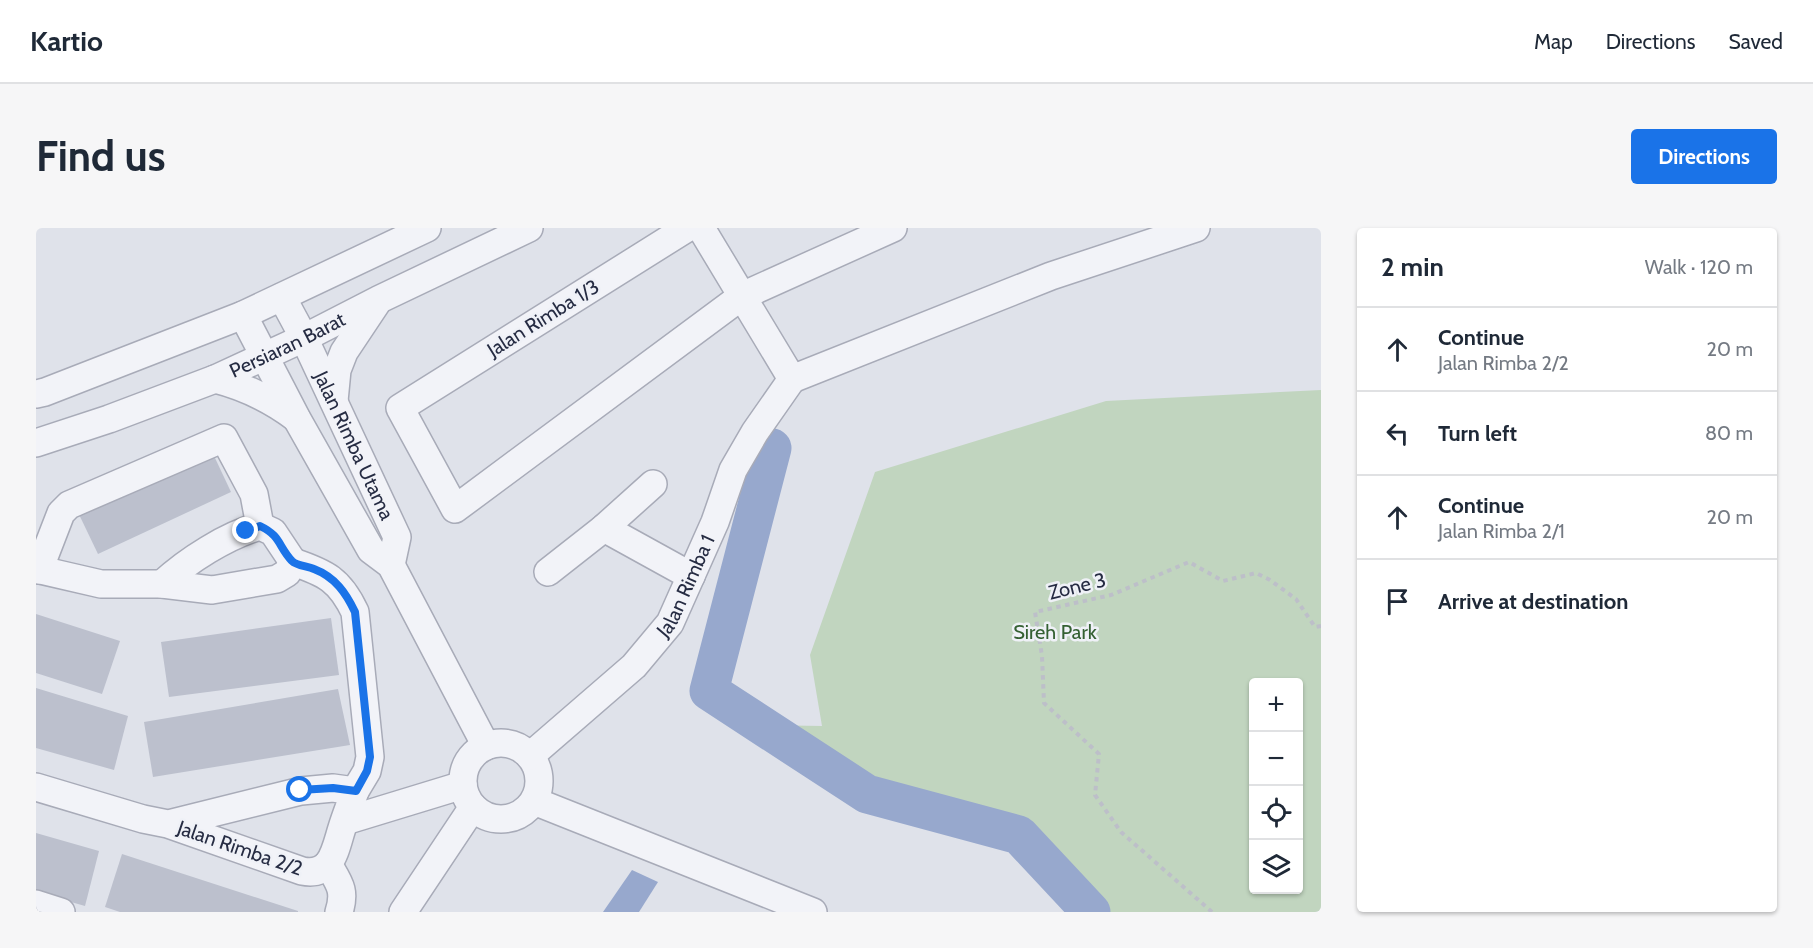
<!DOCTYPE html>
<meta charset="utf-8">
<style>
:root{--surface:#fff;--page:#f6f6f7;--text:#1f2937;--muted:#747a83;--line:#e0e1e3;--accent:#1a73e8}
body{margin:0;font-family:Cabin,sans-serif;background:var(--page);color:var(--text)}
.controls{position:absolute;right:18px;bottom:18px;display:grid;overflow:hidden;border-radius:6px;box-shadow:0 2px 4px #0004}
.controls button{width:54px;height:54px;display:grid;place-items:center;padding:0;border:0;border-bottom:2px solid var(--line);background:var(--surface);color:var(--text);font:30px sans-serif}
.stop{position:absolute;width:18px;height:18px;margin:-14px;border:4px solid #1a73e8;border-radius:50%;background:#fff}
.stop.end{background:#1a73e8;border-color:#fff;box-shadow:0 2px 6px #0008}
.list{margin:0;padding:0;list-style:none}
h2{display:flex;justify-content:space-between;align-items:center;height:78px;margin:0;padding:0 24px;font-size:26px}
h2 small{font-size:20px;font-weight:400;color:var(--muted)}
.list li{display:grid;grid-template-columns:39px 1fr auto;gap:18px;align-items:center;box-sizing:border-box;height:84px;padding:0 24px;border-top:2px solid var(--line)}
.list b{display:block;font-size:22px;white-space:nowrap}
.list p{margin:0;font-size:20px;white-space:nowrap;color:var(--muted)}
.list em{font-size:20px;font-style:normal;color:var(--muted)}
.icon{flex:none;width:33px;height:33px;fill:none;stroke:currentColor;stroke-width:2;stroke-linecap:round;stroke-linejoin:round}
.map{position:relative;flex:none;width:1285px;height:684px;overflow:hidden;border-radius:6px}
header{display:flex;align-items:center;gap:36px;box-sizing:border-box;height:84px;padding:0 30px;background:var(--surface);border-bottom:2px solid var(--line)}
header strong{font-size:28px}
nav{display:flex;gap:33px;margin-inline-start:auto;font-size:21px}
.intro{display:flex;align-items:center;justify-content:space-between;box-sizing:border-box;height:144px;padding:0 36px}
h1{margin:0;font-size:42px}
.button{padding:15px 27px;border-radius:6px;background:var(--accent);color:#fff;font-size:21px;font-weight:700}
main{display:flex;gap:36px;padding:0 36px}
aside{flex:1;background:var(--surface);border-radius:6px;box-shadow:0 2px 4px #0004}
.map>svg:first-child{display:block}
.green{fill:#c1d5bf;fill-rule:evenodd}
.water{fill:#97a8cd}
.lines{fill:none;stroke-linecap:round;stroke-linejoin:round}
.river{stroke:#97a8cd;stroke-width:39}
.building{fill:#bcc0cd}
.minor-casing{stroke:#a8abb8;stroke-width:30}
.path{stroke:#bdbfc9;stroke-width:4;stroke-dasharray:4.5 4.5;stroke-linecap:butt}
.minor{stroke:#f2f3f8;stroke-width:27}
.route{stroke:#1a73e8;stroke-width:8}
.labels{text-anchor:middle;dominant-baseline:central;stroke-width:5;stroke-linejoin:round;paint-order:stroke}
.street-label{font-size:20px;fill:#262c43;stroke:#eff1f7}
.park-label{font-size:20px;fill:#346032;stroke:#eff1f7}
</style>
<header>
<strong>Kartio</strong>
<nav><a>Map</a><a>Directions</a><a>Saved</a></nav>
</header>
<div class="intro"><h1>Find us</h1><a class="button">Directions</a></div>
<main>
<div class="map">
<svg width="1285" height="684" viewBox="0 0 1285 684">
<rect width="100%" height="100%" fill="#dfe2ea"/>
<path class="green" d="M1285,162V684H1055L983,607L831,566L725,497L786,498L774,427L839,244L1070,173ZM1218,454H1262V662H1218Z"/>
<polygon class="water" points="596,642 622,654 603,684 567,684"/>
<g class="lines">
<polyline class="river" points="736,220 673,463 831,566 983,607 1055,684"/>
</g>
<g class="building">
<polygon points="171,213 195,264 62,326 38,276"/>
<polygon points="0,386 84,413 66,466 0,445"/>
<polygon points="295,390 303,447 133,469 125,414"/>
<polygon points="0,460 92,488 78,542 0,520"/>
<polygon points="302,461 314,517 117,549 108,494"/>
<polygon points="0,605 63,623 49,678 0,664"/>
<polygon points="86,626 262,683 262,684 84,684 69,679"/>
</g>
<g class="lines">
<g class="minor-casing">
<g id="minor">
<polyline points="651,0 364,180 419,281 706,68 857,0"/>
<polyline points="665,0 756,151"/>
<path id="s1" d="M246,69L268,110L361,309L355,337"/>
<polyline points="207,87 261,191 335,322 355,337 450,518"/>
<path d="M179,151C210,159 235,171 260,190"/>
<polyline points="756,151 1015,48 1160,0"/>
<polyline points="0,166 9,164 207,87 391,0"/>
<polyline points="298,173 301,142 308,124 340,76"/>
<path id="s2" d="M0,215L73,191L179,151L268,110L342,72L493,0"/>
<polyline points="568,300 655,348"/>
<path d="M257,334C290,345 304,352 319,384L334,529L331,543L319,563"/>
<polyline points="0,341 65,356 126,356 176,362 241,351 251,345 257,334"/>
<polyline points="3,342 25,285 33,277 188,210 218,266 224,298"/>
<polyline points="512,344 568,300 617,256"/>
<path d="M126,356C152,332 190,308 224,298L237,304L257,334"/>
<circle cx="465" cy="553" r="38"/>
<path id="s3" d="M494,528L598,438L634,395L679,294L697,242L719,204L756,151"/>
<path d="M0,559L107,591L132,596L265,563L297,560L319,563C315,575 310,587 306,600C299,622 296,649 266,643L132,596"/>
<polyline points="498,573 777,684"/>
<polyline points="309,593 427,557"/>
<path d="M292,636C303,655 310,662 303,684"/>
<polyline points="0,676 25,684"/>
<polyline points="367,684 437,579"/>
</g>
</g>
<polyline class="path" points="1176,684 1085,604 1059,567 1063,526 1008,475 1006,428 999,384 1075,367 1153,334 1187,353 1220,345 1234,352 1260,371 1279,399 1285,398"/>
<use href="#minor" class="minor"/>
</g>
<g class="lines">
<path class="route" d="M210,303L224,298C245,308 242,318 256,333C261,338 271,338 278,341C299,349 310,365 319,384L334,529L331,543L320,563L297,560L264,562"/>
</g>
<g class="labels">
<g class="street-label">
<text transform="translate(507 90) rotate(-32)">Jalan Rimba 1/3</text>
<text stroke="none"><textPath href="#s2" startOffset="270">Persiaran Barat</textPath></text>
<text stroke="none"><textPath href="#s1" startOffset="165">Jalan Rimba Utama</textPath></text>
<text stroke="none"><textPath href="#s3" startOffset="234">Jalan Rimba 1</textPath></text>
<text transform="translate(1041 358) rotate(-14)">Zone 3</text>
<text transform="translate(204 620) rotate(19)">Jalan Rimba 2/2</text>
</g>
<g class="park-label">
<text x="1019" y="404">Sireh Park</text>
</g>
</g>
</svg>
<div class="controls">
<button>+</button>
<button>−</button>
<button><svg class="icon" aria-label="locate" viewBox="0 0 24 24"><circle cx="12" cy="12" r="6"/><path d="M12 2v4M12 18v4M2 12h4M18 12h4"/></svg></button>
<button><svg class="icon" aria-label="layers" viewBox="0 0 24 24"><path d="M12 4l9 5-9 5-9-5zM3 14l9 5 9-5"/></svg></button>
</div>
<div class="stop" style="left:264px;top:562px"></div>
<div class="stop end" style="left:210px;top:303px"></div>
</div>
<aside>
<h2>2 min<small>Walk · 120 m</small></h2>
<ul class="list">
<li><svg class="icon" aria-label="ahead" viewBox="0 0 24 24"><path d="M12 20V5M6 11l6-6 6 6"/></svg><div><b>Continue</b><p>Jalan Rimba 2/2</p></div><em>20 m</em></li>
<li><svg class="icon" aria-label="left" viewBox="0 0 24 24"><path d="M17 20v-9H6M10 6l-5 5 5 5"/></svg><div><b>Turn left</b></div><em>80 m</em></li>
<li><svg class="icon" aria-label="ahead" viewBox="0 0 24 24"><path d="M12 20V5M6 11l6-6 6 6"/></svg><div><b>Continue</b><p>Jalan Rimba 2/1</p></div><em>20 m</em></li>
<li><svg class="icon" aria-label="arrive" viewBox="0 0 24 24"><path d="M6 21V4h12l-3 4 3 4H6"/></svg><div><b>Arrive at destination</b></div></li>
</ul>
</aside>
</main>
